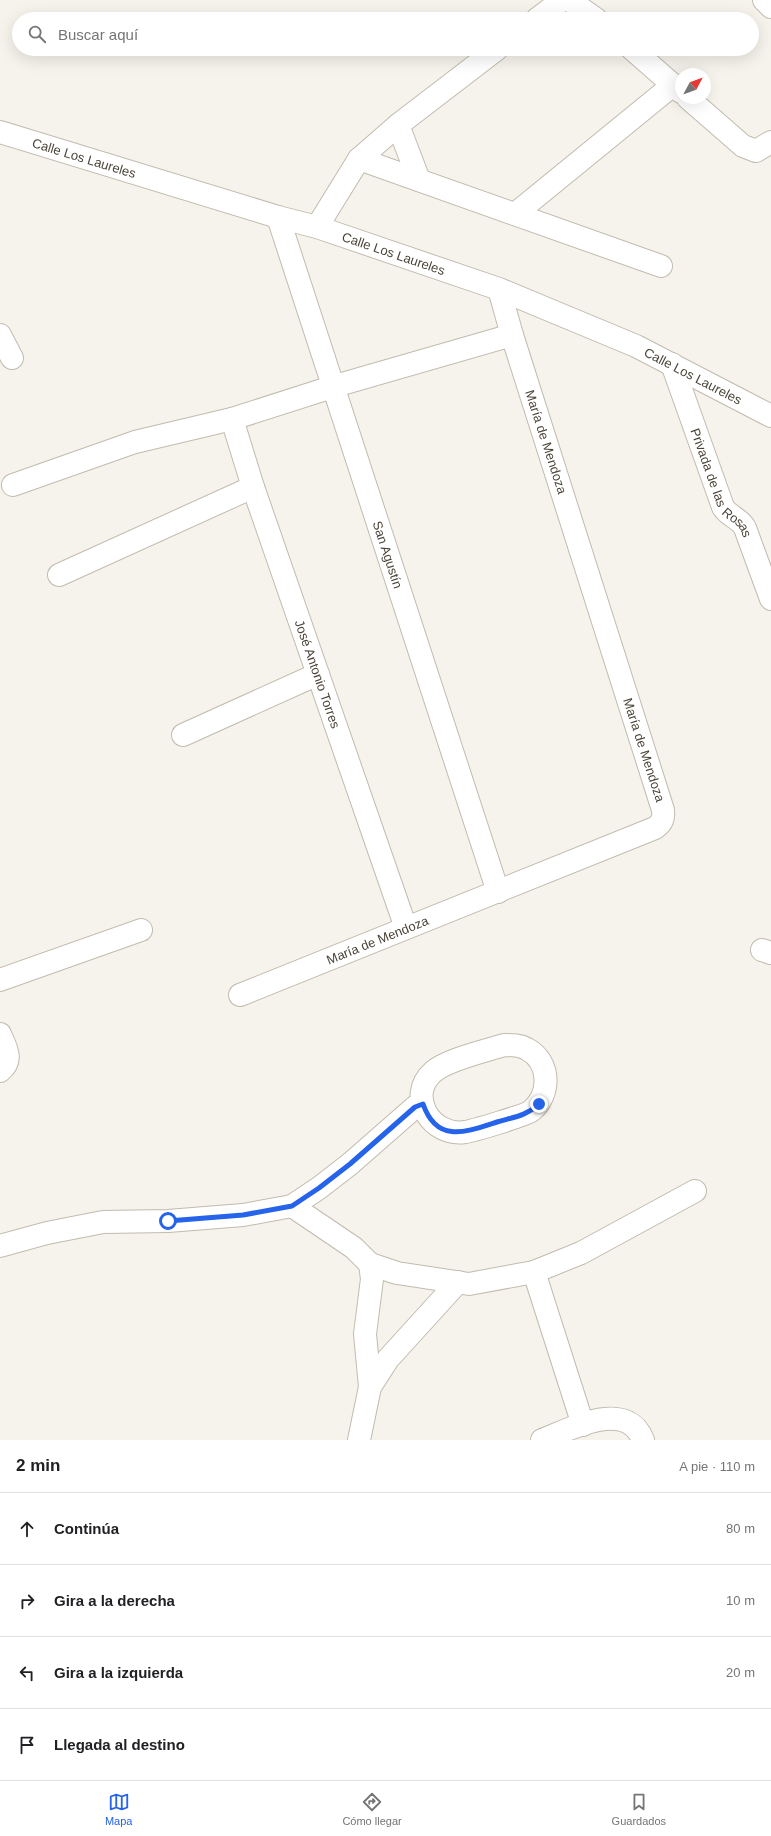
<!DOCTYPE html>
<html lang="es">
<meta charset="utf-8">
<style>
:root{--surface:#fff;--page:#f6f6f6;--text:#202124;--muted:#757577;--line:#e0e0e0;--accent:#2563eb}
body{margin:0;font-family:Arial,sans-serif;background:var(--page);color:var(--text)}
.compass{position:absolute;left:675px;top:68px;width:36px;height:36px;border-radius:50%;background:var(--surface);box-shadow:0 4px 16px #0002;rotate:49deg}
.stop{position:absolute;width:12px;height:12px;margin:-9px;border:3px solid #2563eb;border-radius:50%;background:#fff}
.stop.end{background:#2563eb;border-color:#fff;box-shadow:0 1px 4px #0008}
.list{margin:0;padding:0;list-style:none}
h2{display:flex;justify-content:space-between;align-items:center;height:52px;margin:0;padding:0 16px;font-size:17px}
h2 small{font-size:13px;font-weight:400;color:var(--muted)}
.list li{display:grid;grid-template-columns:26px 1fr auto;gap:12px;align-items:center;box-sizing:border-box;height:72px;padding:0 16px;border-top:1px solid var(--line)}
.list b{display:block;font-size:15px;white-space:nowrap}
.list em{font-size:13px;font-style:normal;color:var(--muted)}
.icon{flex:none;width:22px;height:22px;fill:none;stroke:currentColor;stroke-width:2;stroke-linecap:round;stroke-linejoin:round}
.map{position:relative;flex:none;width:771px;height:1440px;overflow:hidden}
.search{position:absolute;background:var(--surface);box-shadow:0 4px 16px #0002;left:12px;right:12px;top:12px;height:44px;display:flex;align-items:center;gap:10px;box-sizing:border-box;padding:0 14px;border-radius:22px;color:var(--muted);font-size:15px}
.sheet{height:340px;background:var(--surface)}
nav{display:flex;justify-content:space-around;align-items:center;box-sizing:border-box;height:56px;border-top:1px solid var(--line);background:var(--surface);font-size:11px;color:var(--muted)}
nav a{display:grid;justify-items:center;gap:2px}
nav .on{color:var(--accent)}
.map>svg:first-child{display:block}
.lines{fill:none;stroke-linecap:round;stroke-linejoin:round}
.minor-casing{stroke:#c2bbae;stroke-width:24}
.minor{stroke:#fff;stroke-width:22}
.route{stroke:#2563eb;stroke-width:5}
.labels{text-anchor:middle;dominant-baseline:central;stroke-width:3;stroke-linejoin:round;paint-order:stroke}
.street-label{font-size:13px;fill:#4b4439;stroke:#fff}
</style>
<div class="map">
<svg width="771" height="1440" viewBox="0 0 771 1440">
<rect width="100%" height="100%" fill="#f6f3ec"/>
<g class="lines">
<g class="minor-casing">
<g id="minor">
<polyline points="569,0 596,19"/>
<polyline points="764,0 771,7"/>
<polyline points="537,19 562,0"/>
<polyline points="632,49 681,92"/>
<polyline points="688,98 743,146 756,151 771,142"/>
<polyline points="398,125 419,180"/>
<path id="s1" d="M0,132L278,217L317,227L499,289L636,346L771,416"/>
<polyline points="359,159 661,266"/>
<polyline points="515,214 673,85"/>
<path id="s2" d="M278,217L498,892"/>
<polyline points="317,227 359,159 398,125 497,49"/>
<polyline points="0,335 12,358"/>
<path id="s3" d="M672,364L723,507C729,517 740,518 745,528L771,599"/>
<path id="s4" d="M232,419L253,487L406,928"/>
<polyline points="13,485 135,442 232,419 335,386 512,335"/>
<polyline points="59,575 253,487"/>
<polyline points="183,735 318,674"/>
<polyline points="762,950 771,953"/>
<polyline points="0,980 141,930"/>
<path id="s5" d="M240,995L655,828C662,823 664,819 663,810L512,335L499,289"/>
<path d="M0,1034C6,1048 14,1060 0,1071"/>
<path d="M504,1045C512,1045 520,1045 527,1049C551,1062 551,1095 531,1111C526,1115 473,1131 465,1132C431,1137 406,1096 433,1072C446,1060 485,1051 504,1045Z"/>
<polyline points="292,1206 319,1188 350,1164 415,1107 423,1105"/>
<polyline points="0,1246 47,1233 103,1222 168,1221 243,1215 292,1206 354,1248 370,1264 372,1279 365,1334 370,1387"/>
<polyline points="370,1264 397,1273 469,1284 534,1272 581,1253 695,1191"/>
<polyline points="534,1272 583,1425"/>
<polyline points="359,1440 370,1387 388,1359 458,1282"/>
<path d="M542,1440C571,1429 626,1398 643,1440"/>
</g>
</g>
<use href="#minor" class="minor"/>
</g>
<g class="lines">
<path class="route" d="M168,1221L243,1215L292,1206L319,1188L350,1164L415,1107L423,1104C437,1144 466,1132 497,1122C514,1117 526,1116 539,1104"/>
</g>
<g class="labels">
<g class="street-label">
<text stroke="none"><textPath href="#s1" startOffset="88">Calle Los Laureles</textPath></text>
<text stroke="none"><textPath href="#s1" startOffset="412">Calle Los Laureles</textPath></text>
<text stroke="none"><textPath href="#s1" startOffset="736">Calle Los Laureles</textPath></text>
<text transform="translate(546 442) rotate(72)">María de Mendoza</text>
<text stroke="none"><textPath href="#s3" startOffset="130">Privada de las Rosas</textPath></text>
<text stroke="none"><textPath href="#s2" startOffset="355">San Agustín</textPath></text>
<text stroke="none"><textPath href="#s4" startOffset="269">José Antonio Torres</textPath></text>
<text transform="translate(644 750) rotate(72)">María de Mendoza</text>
<text stroke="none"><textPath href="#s5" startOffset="148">María de Mendoza</textPath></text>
</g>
</g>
</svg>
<svg class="compass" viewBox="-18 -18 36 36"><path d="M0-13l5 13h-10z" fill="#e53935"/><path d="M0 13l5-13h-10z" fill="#757577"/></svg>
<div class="stop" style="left:168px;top:1221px"></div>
<div class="stop end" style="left:539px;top:1104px"></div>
<div class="search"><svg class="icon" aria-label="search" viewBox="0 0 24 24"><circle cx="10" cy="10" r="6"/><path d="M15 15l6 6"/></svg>Buscar aquí</div>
</div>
<section class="sheet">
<h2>2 min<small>A pie · 110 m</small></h2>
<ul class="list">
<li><svg class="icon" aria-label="ahead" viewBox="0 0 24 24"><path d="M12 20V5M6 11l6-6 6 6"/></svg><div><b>Continúa</b></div><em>80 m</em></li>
<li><svg class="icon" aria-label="right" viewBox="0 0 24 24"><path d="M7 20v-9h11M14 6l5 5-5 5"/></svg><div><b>Gira a la derecha</b></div><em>10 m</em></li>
<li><svg class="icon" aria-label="left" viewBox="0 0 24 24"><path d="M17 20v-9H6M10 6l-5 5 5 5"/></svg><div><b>Gira a la izquierda</b></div><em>20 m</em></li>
<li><svg class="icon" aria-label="arrive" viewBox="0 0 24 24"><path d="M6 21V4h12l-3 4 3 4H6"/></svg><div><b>Llegada al destino</b></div></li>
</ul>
</section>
<nav>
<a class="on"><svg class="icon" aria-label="map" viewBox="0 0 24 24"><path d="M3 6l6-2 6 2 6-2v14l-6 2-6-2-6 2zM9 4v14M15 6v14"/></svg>Mapa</a>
<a><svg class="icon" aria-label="directions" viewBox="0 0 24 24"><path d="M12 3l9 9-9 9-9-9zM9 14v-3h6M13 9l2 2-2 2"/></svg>Cómo llegar</a>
<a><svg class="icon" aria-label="saved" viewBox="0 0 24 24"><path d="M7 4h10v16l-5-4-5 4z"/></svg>Guardados</a>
</nav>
